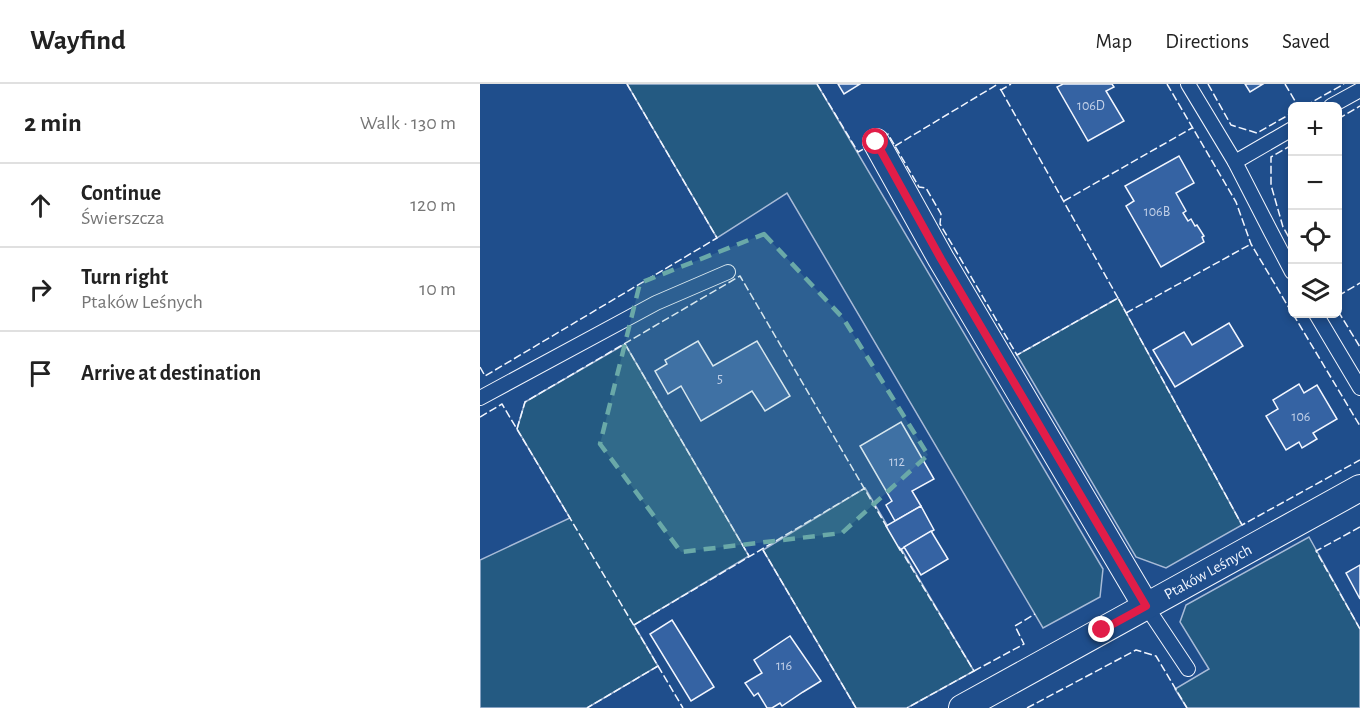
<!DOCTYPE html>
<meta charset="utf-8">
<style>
:root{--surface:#fff;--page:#f6f6f6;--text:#222;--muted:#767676;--line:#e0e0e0}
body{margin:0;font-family:"Alegreya Sans",sans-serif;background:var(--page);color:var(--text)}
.controls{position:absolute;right:18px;top:18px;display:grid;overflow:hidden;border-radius:9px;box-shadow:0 3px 9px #0003}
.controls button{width:54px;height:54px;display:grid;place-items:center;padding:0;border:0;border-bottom:2px solid var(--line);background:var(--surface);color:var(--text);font:30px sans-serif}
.stop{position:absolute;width:18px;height:18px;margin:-14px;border:4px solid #e11d48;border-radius:50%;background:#fff}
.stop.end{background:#e11d48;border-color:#fff;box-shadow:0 2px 6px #0008}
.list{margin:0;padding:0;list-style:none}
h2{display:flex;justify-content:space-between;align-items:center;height:78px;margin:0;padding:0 24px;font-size:26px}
h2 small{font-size:20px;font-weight:400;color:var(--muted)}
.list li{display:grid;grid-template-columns:39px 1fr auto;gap:18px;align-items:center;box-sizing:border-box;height:84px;padding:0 24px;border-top:2px solid var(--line)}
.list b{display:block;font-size:22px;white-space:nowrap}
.list p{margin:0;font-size:20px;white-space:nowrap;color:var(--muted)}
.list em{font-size:20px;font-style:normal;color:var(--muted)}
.icon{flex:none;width:33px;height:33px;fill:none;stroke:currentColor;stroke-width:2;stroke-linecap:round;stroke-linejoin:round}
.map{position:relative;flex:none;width:880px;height:624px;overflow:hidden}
header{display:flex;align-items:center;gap:36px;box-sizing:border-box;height:84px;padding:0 30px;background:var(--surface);border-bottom:2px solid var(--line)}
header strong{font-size:28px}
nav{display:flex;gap:33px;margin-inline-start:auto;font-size:21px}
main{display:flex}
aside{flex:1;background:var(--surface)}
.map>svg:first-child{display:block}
.green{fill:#245a82;stroke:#a8bbd7;stroke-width:1.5}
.building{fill:#3563a3;stroke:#f2f6ff;stroke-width:1.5}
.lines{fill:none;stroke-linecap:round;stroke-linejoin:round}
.lane-casing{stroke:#f2f6ff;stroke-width:16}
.street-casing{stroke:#f2f6ff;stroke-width:28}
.lane{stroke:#1f4e8c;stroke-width:14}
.street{stroke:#1f4e8c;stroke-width:26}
.fence{stroke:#f2f6ff;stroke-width:1.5;stroke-dasharray:8 3;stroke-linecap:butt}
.route{stroke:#e11d48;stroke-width:8}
.marked{fill:#6aa9a8;fill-opacity:0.2;stroke:#6aa9a8;stroke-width:4.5;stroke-dasharray:12 8;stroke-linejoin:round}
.labels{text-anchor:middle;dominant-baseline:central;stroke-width:4.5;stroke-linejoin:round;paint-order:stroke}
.number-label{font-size:14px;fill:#c3d1e8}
.street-label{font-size:16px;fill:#f2f6ff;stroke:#1f4e8c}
</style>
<header>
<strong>Wayfind</strong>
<nav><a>Map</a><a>Directions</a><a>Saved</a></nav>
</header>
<main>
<aside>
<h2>2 min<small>Walk · 130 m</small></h2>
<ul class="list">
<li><svg class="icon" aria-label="ahead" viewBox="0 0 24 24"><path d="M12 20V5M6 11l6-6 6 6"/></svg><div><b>Continue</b><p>Świerszcza</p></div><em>120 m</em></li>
<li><svg class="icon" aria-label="right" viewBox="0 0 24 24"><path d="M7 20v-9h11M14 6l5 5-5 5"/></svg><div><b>Turn right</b><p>Ptaków Leśnych</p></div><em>10 m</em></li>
<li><svg class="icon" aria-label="arrive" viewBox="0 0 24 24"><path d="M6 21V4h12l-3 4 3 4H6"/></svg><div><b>Arrive at destination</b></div></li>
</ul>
</aside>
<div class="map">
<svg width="880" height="624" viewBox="0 0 880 624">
<rect width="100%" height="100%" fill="#1f4e8c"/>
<g class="green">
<polygon points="147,0 337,0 623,485 620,513 563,544 307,109 237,154"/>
<polygon points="638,214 762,441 686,484 656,473 537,271"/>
<polygon points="145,260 269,472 154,541 178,582 107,624 0,624 0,476 90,434 37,345 45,318"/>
<polygon points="385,404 494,587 427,624 376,624 283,466"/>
<polygon points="829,453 880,545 880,624 707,624 695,605 729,585 700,538 706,521"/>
</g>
<g class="building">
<polygon points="358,0 380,0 364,10"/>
<polygon points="583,0 632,0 634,3 626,7 644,37 608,57 577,3"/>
<polygon points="765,0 783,0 770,8"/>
<polygon points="699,72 714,99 696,109 706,127 703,129 708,137 711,135 715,142 717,141 724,152 722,153 724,158 681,183 646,122 654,117 645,102"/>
<polygon points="749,239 763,262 695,303 673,266 704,248 712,261"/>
<polygon points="218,257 233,282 277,257 310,312 285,327 272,307 221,337 201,302 188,310 175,287 187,280 185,276"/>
<polygon points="819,300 824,309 837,301 857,335 833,349 837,355 822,364 819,358 806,366 786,332 798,325 793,316"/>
<polygon points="421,338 454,395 432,407 441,422 415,437 406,421 412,417 380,362"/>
<polygon points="441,422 454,446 420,466 406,442"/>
<polygon points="451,447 468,475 441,491 424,463"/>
<polygon points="880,481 880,515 866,489"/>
<polygon points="192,536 234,603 211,617 170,550"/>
<polygon points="310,552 341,597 323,608 302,622 300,619 292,624 287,624 278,609 274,612 265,599 282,589 274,576"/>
</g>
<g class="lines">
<g class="lane-casing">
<g id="lane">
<polyline points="708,0 755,78 791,148 812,188"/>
<polyline points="851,22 880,6"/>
<polyline points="755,78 812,45"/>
<polyline points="836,230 880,304"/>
<polyline points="0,314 176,219 248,188"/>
<polyline points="666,522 708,585"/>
</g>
</g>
<g class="street-casing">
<g id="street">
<polyline points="396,58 461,175 666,522"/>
<polyline points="482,624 880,404"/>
</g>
</g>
<use href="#lane" class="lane"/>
<use href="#street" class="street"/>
<g class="fence">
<polyline points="337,0 378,68 389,62"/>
<polyline points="687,0 756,118 771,160 812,229"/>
<polyline points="728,0 751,41 777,49 812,29"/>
<polyline points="805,0 818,22"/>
<polyline points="520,5 521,6 531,0"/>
<polyline points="521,6 638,214"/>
<polyline points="825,22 864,0"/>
<polyline points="858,35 880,22"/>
<polyline points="402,54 408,50 439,103 446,104 461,130 460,140 537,271 638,214 762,441 880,376"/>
<polyline points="812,61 791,73 791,101 803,143 812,159"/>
<polyline points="415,62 518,0"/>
<polyline points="584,117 712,44"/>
<polyline points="858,212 880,199"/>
<polyline points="858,227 880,263"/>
<polyline points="646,229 771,160"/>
<polyline points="813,230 880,342"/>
<polyline points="145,260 269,472"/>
<polyline points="0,283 5,292 237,154 147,0"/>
<polyline points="0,333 22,320 178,582 107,624"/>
<polyline points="37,345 45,318 260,192 408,445"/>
<polyline points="880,443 836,467 880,545"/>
<polyline points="419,463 494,587 427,624"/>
<polyline points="283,466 376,624"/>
<polyline points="154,541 385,404"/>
<polyline points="178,582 203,624"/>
<polyline points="494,587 544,560 535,542 555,530"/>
<polyline points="547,624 656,566 676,572 707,624"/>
</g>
</g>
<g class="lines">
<polyline class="route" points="396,58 461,175 666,522 622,546"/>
</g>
<path class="marked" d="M284,150L363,234L448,371L362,449L201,468L120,360L160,199Z"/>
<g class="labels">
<g class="number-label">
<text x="611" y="22">106D</text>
<text x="677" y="128">106B</text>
<text x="240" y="295">5</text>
<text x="821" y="333">106</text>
<text x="417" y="378">112</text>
<text x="304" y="582">116</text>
</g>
<g class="street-label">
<text transform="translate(728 488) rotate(-29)">Ptaków Leśnych</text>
</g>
</g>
</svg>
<div class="controls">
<button>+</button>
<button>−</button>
<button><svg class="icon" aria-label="locate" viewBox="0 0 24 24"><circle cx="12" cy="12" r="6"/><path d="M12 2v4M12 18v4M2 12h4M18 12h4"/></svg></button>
<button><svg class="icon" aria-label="layers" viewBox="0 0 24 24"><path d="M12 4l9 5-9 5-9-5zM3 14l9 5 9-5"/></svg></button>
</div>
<div class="stop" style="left:396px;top:58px"></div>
<div class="stop end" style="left:622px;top:546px"></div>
</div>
</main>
